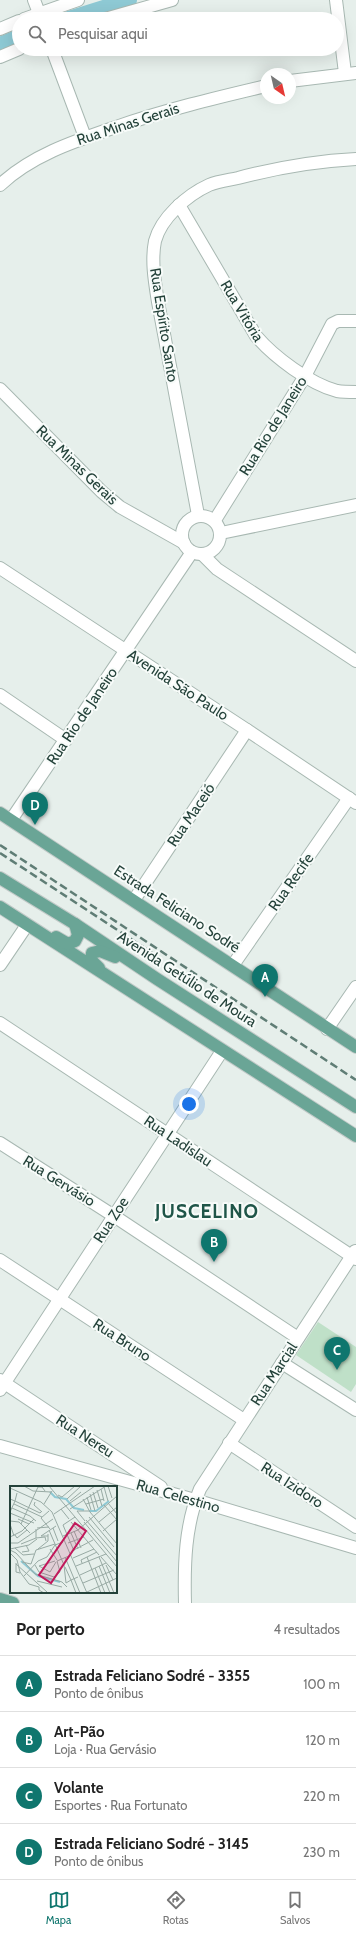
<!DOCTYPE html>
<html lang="pt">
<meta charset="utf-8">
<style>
:root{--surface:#fff;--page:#f2f2f2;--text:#222;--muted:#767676;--line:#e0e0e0;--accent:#0f766e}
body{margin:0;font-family:Cabin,sans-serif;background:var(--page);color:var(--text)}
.compass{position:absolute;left:260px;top:68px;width:36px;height:36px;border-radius:50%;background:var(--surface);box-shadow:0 4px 16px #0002;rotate:146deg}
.you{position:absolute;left:189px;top:1104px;width:14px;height:14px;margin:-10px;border:3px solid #fff;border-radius:50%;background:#1a73e8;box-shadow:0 0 0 6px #1a73e833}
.badge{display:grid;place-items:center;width:26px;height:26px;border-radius:50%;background:var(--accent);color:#fff;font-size:13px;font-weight:700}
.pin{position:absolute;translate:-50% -33px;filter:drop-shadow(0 1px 2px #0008)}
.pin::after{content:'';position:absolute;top:21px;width:14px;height:12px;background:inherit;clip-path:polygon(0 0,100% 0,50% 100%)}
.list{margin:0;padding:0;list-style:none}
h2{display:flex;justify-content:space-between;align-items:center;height:52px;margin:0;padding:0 16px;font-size:17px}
h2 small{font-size:13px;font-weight:400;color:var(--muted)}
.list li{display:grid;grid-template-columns:26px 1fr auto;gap:12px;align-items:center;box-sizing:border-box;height:56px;padding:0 16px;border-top:1px solid var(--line)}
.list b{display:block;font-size:15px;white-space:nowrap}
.list p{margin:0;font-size:13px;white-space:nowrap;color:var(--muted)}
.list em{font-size:13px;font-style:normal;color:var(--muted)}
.icon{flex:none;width:22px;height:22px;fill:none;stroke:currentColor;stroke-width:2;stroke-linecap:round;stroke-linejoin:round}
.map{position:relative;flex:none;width:356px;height:1603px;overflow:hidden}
.search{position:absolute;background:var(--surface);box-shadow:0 4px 16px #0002;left:12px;right:12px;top:12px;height:44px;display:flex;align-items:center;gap:10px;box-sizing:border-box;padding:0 14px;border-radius:22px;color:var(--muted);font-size:15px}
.sheet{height:276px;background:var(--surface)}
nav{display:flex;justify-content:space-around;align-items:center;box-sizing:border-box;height:56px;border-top:1px solid var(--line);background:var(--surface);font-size:11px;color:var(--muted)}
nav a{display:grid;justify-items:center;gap:2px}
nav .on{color:var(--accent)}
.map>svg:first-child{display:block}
.green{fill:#bfe0c8}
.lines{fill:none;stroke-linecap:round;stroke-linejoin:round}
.river{stroke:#8ec9d4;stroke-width:16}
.minor-casing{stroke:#a8b8b2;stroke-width:14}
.major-casing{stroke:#c2cac8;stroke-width:14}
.minor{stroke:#fff;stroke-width:12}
.major{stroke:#6aa596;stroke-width:12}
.rail{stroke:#5f7d75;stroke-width:2.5;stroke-dasharray:8 4;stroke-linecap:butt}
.labels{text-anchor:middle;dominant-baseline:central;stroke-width:4;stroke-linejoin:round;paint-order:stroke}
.street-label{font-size:15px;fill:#24423a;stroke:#f7fbf9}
.district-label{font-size:19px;font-weight:bold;letter-spacing:1px;fill:#1f5548;stroke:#f7fbf9}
.inset-river{fill:none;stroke:#8ec9d4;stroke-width:2}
.inset-road{fill:none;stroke:#98aaa4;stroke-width:1}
.view{fill:#c2185b;fill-opacity:0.15;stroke:#c2185b;stroke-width:2}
.inset-edge{fill:none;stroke:#24423a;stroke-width:2}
</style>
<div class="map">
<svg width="356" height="1603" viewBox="0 0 356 1603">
<rect width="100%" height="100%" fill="#e6efeb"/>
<polygon class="green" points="318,1322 356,1347 356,1384 351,1392 296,1355"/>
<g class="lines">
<g class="river">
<polyline points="69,19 129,0"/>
<polyline points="0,45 19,37"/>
</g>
<g class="minor-casing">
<g id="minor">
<polyline points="34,0 39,13"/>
<polyline points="336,0 345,73"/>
<polyline points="24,19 78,0"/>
<polyline points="105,19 172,0"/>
<polyline points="0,29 19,21"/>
<polyline points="52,49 85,137"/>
<polyline points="0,57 19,49"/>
<polyline points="290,81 356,73"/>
<path d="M0,185C32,155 75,141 116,127C165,110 215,98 266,86"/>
<path d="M179,205L256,336C274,357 310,384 337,391C343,392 350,392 356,392"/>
<polyline points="0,389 102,492 120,507 184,543"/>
<path d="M198,515L158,302C155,283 151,261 155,241C161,218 187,195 209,185C218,181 229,180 238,178C276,168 317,161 356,159"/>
<circle cx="201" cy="535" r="19"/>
<polyline points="215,520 305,376 332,324 338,321 356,321"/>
<polyline points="221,533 356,505"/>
<polyline points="202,554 217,569 356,661"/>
<polyline points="0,568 247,730 356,803"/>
<polyline points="0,695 66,740"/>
<polyline points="11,820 192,552"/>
<polyline points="134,900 247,730"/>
<polyline points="0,965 27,925"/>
<polyline points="233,965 349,798"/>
<polyline points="0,1023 356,1259"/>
<polyline points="327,1029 356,987"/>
<polyline points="0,1143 114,1216 298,1338"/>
<polyline points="0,1260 244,1420"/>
<polyline points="282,1363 356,1410"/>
<polyline points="0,1380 161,1487"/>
<polyline points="0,1390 222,1051"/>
<polyline points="229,1443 356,1527"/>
<polyline points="0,1446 195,1500 356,1548"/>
<path d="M185,1603C184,1564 185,1525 200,1489L355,1251"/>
</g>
</g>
<g class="major-casing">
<g id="major">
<polyline points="0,813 356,1047"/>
<polyline points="0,878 75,924 157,979 356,1107"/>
<polyline points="0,907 356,1136"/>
<polyline points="56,937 68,944 75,941 78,935 75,924"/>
<polyline points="99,968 91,960 92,953 100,951 115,957"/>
<polyline points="0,1599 13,1603"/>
</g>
</g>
<use href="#minor" class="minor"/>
<use href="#major" class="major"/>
<g class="rail">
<polyline points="0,845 356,1080"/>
<polyline points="0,853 154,954"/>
</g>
</g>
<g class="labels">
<g class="street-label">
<text transform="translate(128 124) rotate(-18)">Rua Minas Gerais</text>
<text transform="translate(242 311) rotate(59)">Rua Vitória</text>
<text transform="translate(164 325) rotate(81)">Rua Espírito Santo</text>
<text transform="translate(273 426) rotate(-58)">Rua Rio de Janeiro</text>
<text transform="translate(77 465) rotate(44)">Rua Minas Gerais</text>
<text transform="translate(178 685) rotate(33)">Avenida São Paulo</text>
<text transform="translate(82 716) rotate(-56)">Rua Rio de Janeiro</text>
<text transform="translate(191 815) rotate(-56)">Rua Maceió</text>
<text transform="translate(291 882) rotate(-55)">Rua Recife</text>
<text transform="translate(177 909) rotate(33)">Estrada Feliciano Sodré</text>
<text transform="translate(187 979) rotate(33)">Avenida Getúlio de Moura</text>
<text transform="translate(178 1141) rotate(34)">Rua Ladislau</text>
<text transform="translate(59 1181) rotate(32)">Rua Gervásio</text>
<text transform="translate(111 1220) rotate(-57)">Rua Zoe</text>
<text transform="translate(122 1340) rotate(33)">Rua Bruno</text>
<text transform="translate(274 1374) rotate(-57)">Rua Marcial</text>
<text transform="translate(85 1436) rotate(33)">Rua Nereu</text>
<text transform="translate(292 1485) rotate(33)">Rua Izidoro</text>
<text transform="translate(178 1496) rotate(16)">Rua Celestino</text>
</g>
<g class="district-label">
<text x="207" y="1211">JUSCELINO</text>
</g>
</g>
<g transform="translate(10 1486)">
<rect width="107" height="107" fill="#e6efeb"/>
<path class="inset-river" d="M40,6L45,11L56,13L64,22L74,24M79,25H86L99,15M11,75L28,90L50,96"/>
<path class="inset-road" d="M14,0L23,5L41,6M39,0L107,81M98,0L102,12M94,1L98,15M0,2L31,16L42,26L77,107M91,3L94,15M87,4L92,20M83,6L88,22M80,8L85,25M48,9L52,11L65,0M77,11L81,24M0,13L5,15L7,7M57,13L71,0M73,13L80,26L107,58M60,15L71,6M25,16L24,19L32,26M98,17L107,28M4,18L32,31M34,18L42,5M76,18L94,13M94,19L107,34M2,22L20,30L26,35M51,23L59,33M60,23L96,0M39,25L31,32L40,43M0,26L5,15L30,27L32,25M0,27L24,37M44,28L85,0M79,31L104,61M8,33L19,38M76,34L107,70M0,35L9,36L20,47M75,35L67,25H79M61,36L89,69M74,36L107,76M89,36L107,21M0,38L4,50M11,38L28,1H32L35,5M53,39L64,65M53,39L65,31M27,42L39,41M43,42L48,55M26,43V52L35,51L36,55M39,44L54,79L56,97M64,45L71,62M93,45L107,33M61,47L68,63M5,49L7,52L17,44M38,50H31L46,40M53,50L68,44L107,10M0,51L12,45L24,33M0,57H8L43,33M58,57L74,51M11,58L26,52M5,62L13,69L24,68M0,63L19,59L27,53M28,63L38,55V48M40,63L47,74M0,64L6,67L25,88L52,96L57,101M62,65L83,54M12,66L19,65L16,59M0,67L7,74L10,86L19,98L29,101V104L34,107M55,71L70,107M77,71L91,107M89,71L104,107M91,71L107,89M63,72L84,63M45,75L29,80L40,86L46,76M47,75L59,70M12,76L21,78L26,64L45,58M6,77V86L10,87M72,77L71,74L87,66M6,78L37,106M25,79L29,86L44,91L50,86L47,75M96,79L103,94M66,80L96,68M89,80L100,107M55,81L61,94L56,97M85,82L95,107M70,89L96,77M14,90L28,75L37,71L45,59L53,56M27,95L52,101M73,97L104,84M77,106L107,92M66,107L61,94L68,91"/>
<path class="view" d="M65,37L76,45L41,97L29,89Z"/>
<rect width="107" height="107" class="inset-edge"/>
</g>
</svg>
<svg class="compass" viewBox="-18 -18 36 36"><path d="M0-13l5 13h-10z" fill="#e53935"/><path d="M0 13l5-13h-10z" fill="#767676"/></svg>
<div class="you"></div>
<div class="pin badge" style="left:265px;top:997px">A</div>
<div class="pin badge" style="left:214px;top:1262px">B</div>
<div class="pin badge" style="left:337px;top:1370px">C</div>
<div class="pin badge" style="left:35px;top:825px">D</div>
<div class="search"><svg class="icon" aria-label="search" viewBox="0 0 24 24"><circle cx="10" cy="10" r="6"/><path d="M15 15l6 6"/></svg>Pesquisar aqui</div>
</div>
<section class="sheet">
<h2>Por perto<small>4 resultados</small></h2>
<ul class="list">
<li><span class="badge">A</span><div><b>Estrada Feliciano Sodré - 3355</b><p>Ponto de ônibus</p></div><em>100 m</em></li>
<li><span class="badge">B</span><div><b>Art-Pão</b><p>Loja · Rua Gervásio</p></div><em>120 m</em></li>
<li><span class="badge">C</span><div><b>Volante</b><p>Esportes · Rua Fortunato</p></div><em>220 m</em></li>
<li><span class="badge">D</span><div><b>Estrada Feliciano Sodré - 3145</b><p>Ponto de ônibus</p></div><em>230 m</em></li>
</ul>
</section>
<nav>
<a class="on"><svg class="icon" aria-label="map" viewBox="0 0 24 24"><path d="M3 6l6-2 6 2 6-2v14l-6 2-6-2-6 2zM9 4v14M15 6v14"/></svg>Mapa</a>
<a><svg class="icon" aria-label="directions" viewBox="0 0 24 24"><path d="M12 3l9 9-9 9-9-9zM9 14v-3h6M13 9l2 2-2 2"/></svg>Rotas</a>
<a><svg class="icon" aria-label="saved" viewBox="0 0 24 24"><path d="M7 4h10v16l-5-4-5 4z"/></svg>Salvos</a>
</nav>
